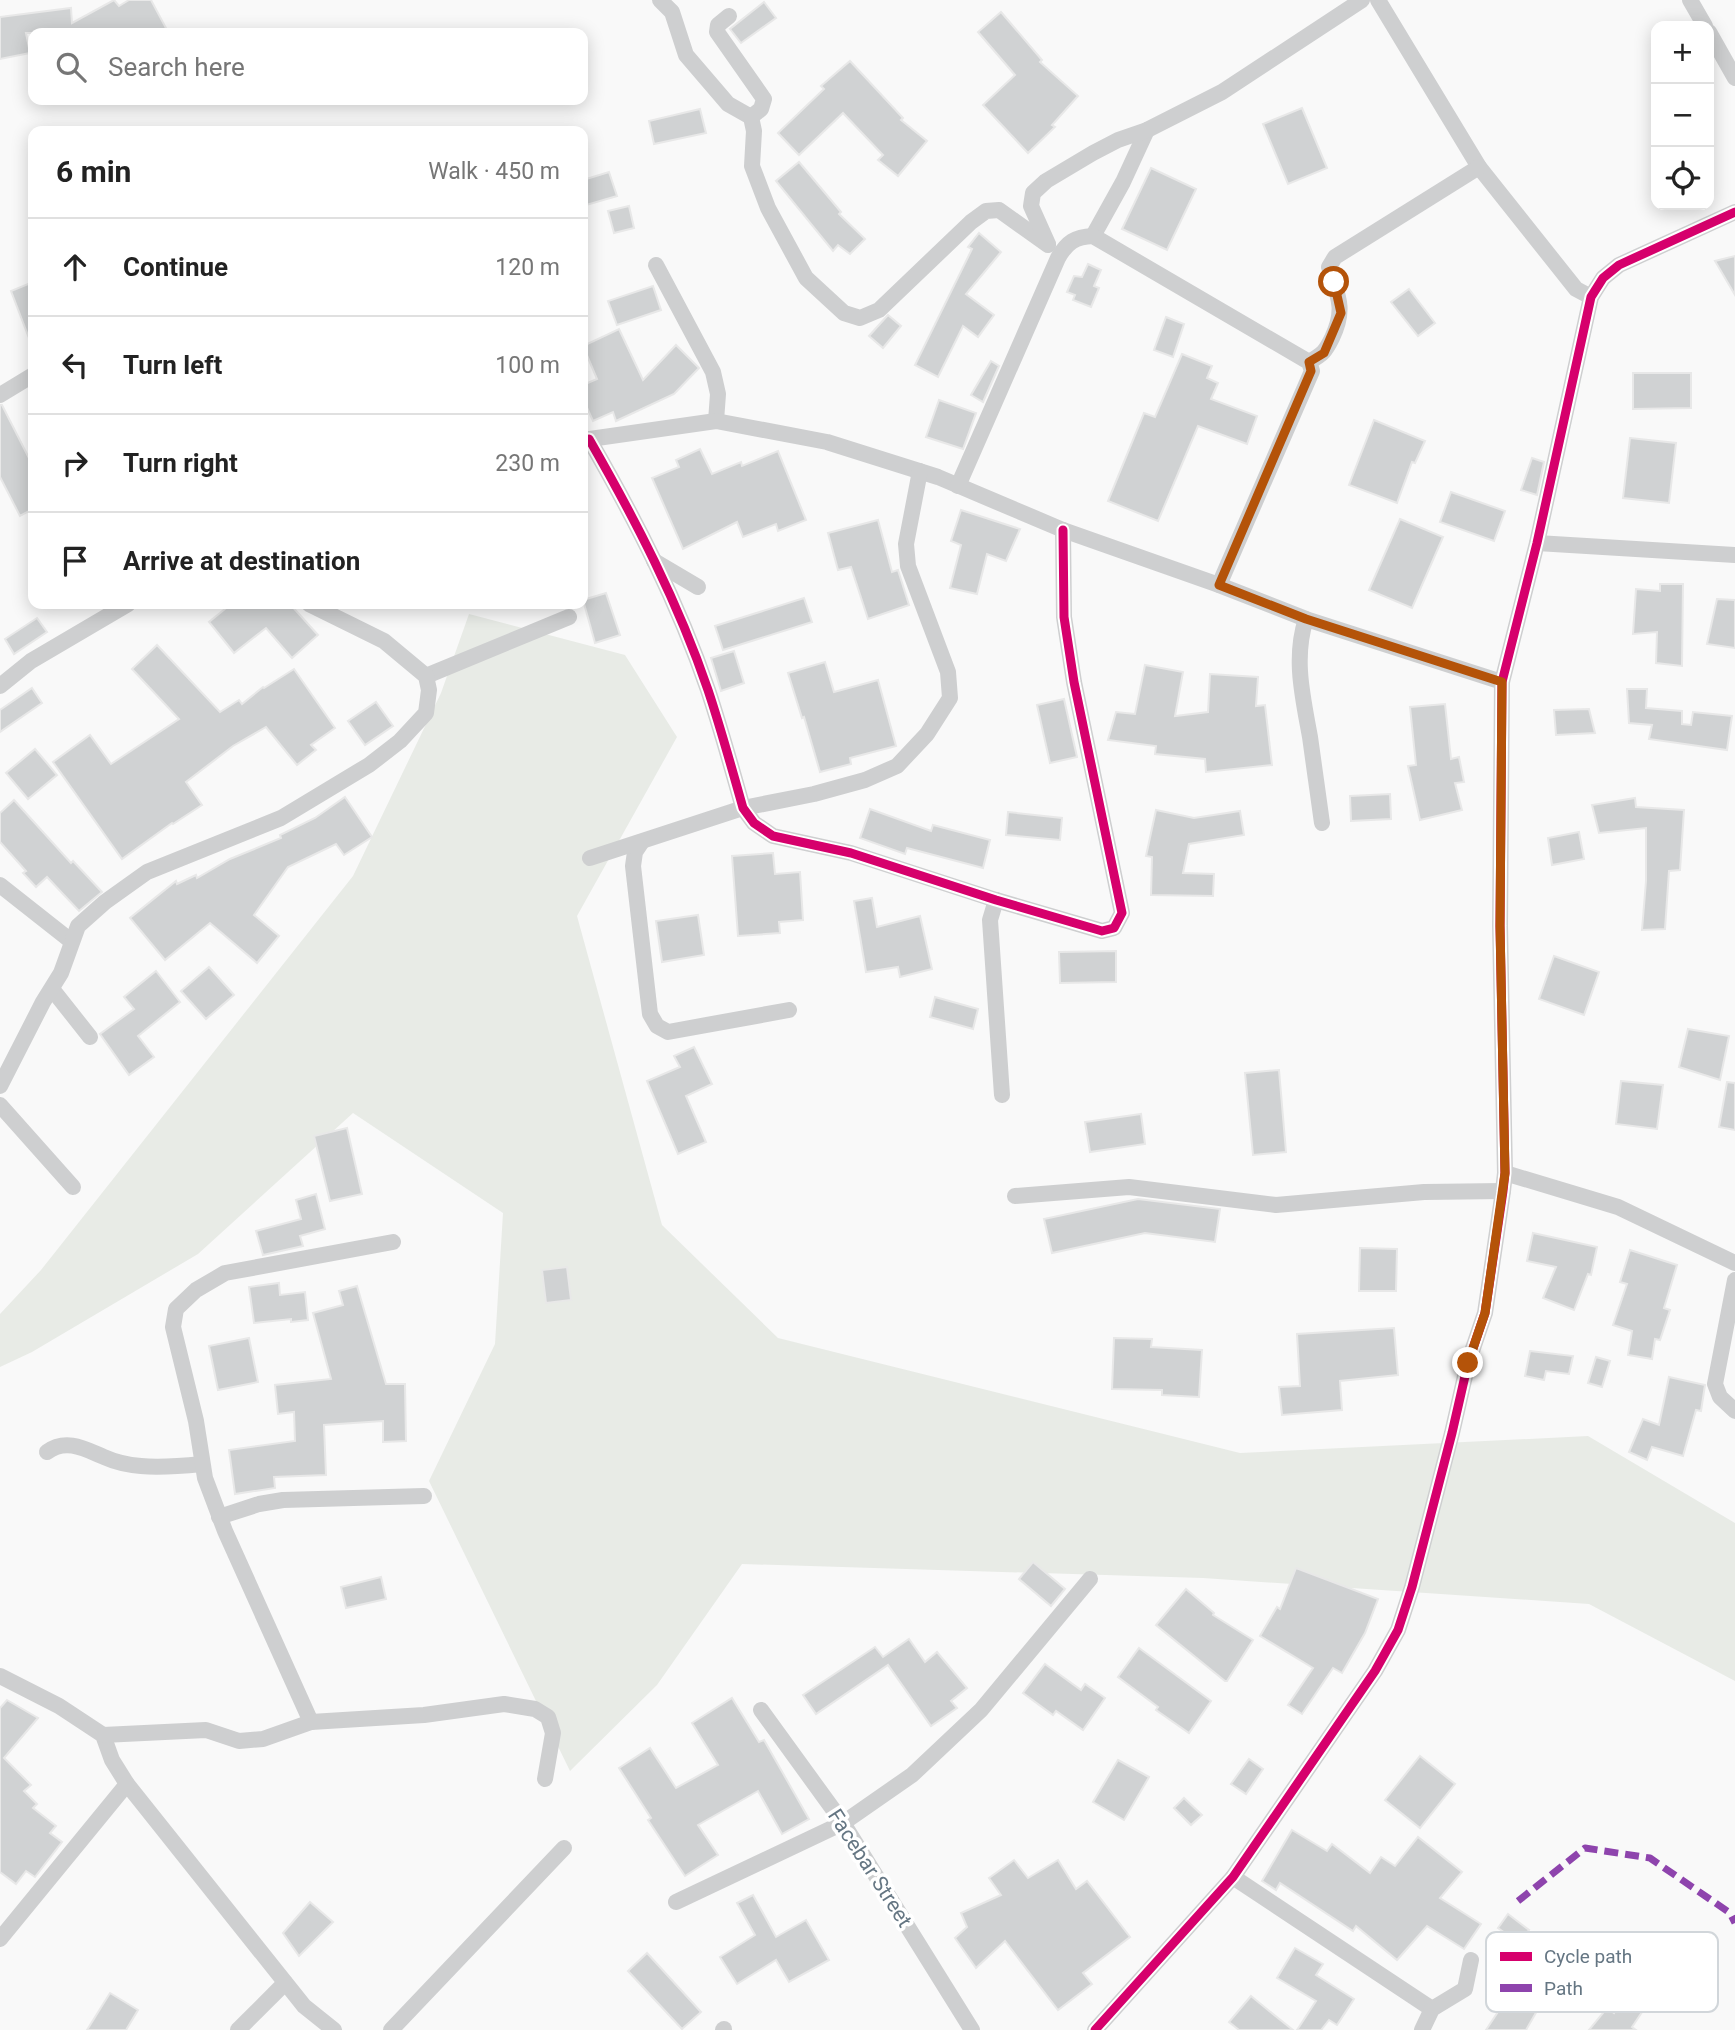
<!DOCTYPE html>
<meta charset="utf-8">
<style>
:root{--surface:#fff;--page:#f6f6f6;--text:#222;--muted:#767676;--line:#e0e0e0}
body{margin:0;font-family:Roboto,sans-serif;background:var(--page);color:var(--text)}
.controls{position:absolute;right:21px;top:21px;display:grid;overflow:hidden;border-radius:14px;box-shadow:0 4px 18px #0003}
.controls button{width:63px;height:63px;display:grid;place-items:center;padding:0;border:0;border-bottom:2px solid var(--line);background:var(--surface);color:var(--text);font:35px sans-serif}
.stop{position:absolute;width:21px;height:21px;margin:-16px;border:5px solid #b45309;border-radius:50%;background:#fff}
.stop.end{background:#b45309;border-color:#fff;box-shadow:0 2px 7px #0008}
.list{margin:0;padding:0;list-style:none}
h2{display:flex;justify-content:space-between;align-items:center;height:91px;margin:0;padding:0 28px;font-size:30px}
h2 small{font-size:23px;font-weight:400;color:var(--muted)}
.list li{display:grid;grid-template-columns:46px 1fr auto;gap:21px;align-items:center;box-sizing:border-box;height:98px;padding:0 28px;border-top:2px solid var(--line)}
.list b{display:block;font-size:26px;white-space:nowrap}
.list em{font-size:23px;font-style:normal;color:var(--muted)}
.icon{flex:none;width:38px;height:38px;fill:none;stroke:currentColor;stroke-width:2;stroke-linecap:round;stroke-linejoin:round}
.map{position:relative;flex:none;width:1735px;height:2030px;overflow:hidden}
.search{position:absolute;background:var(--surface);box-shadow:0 4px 18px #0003;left:28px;top:28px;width:560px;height:77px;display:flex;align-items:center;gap:18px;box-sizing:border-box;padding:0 24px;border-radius:14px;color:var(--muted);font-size:26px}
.panel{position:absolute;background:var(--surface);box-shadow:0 4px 18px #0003;left:28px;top:126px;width:560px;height:483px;border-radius:14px}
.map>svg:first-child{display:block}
.green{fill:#e8ebe6}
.building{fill:#d0d2d3;stroke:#e8e8e8;stroke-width:2}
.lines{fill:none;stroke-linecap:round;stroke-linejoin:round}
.minor{stroke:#cecfd0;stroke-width:16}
.quiet{stroke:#8e44ad;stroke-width:7;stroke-dasharray:14 7;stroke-linecap:butt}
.cycleway-casing{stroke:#fff;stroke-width:13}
.cycleway{stroke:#d6006c;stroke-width:9}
.route{stroke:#b45309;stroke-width:9}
.labels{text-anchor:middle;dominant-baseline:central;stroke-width:7;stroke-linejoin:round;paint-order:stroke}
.street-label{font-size:21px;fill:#657683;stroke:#fff}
.key{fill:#fff;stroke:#d1d6da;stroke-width:2}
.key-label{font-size:19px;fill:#657683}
</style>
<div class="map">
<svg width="1735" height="2030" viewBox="0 0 1735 2030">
<rect width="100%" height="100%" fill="#f9f9f9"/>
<polygon class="green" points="469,614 625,655 677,737 577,916 662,1225 778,1338 1240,1453 1588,1436 1735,1523 1735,1681 1589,1604 1203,1578 742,1564 657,1685 570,1771 429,1481 495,1344 503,1213 353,1113 198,1254 32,1352 0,1367 0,1314 41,1270 353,876 441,693"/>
<g class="building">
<polygon points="114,0 119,6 129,0 151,0 166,28 157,33 26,33 30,53 0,59 0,17 71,8 72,23"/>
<polygon points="764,2 776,18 741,43 730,29"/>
<polygon points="1001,12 1042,60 1040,62 1078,96 1052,125 1055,127 1028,153 983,105 1015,75 978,32"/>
<polygon points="850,61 903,118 901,120 927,141 898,176 878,160 883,155 843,113 799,155 778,133 824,89 821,86"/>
<polygon points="1302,108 1327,168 1288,184 1263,124"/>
<polygon points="700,109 706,133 654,144 649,121"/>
<polygon points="799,162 841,212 839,214 865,239 850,254 838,245 833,251 776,181"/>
<polygon points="1151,168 1196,189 1167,250 1122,229"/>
<polygon points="609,172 617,196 583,206 583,180"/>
<polygon points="629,206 634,228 614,233 608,211"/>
<polygon points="979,233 1001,252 966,294 994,315 978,337 963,326 938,377 915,365 972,249 968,247"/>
<polygon points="1735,256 1735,295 1715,261"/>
<polygon points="1088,264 1101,270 1094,286 1099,288 1091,307 1073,300 1075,295 1067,292 1074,276 1082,277"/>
<polygon points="33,282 33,345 32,346 11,291"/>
<polygon points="653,286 661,310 617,325 608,301"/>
<polygon points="1409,289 1435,323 1418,336 1391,302"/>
<polygon points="888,315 901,326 883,348 869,336"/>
<polygon points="1166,317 1184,324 1173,357 1154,350"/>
<polygon points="619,329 643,380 676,345 699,368 674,394 616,421 613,412 593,421 583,399 583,385 597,379 583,346"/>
<polygon points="1182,354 1212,366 1207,378 1218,383 1211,399 1257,416 1247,444 1198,426 1158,521 1108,501 1144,413 1155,417"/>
<polygon points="991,361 999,366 983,402 971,395"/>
<polygon points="1633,373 1691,373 1691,408 1633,409"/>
<polygon points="939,400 976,413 963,449 926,437"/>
<polygon points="0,405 2,405 33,466 33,509 20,516 0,477"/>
<polygon points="1374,420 1425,441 1415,463 1412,462 1397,503 1349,485"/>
<polygon points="1630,438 1676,443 1669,503 1623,498"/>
<polygon points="700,449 712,474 741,462 742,466 778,451 806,520 778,531 776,524 743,537 737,522 683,549 652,478 679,467 676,460"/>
<polygon points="1532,458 1544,462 1537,495 1521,490"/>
<polygon points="1451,492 1505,511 1494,541 1440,522"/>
<polygon points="961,510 1020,529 1006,561 987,554 977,594 950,588 961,545 951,541"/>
<polygon points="1400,519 1443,537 1412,608 1369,590"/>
<polygon points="878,520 892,572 898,570 909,605 868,619 851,567 838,570 828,533"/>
<polygon points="1660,584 1683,584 1682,666 1656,663 1657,632 1633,634 1636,589 1660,591"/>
<polygon points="606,593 620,635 595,643 583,600"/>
<polygon points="804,598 812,622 723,650 715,626"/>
<polygon points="1717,599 1735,600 1735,648 1707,644"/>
<polygon points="231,604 290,604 318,635 292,658 266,628 234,653 209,622"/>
<polygon points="37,618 47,632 14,654 5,639"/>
<polygon points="157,645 220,712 239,700 242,704 263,687 264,688 294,669 335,728 311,745 316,750 297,765 266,727 233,746 186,782 202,805 173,824 172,823 122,859 53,762 90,735 111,764 179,719 132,669"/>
<polygon points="734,651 744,683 721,691 711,658"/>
<polygon points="825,662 834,692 878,680 896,746 850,758 851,764 820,772 804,717 802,718 788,673"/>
<polygon points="1145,665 1183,672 1175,716 1208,712 1210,674 1258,677 1256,706 1265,705 1272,765 1206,772 1205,759 1155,754 1156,746 1108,740 1116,712 1135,714"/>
<polygon points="32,688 42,703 0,732 0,710"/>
<polygon points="1627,689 1647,689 1646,708 1682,711 1682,724 1691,725 1693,712 1732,716 1727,750 1649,739 1652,725 1629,723"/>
<polygon points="1064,699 1077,757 1050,763 1037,705"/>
<polygon points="376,702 393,726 365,745 348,721"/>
<polygon points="1445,704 1451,759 1459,757 1464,782 1455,783 1462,810 1420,820 1408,766 1416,765 1410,707"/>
<polygon points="1589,709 1595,733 1556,735 1554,710"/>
<polygon points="35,749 57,775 28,799 6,773"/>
<polygon points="1390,794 1391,819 1351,821 1350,796"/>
<polygon points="345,797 372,837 344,855 336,844 288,867 254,915 279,936 257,963 210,923 165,960 130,918 176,881 177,884 196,875 197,878 230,859 281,838 280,835 315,818"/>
<polygon points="1635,798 1636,807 1684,810 1680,870 1669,871 1665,929 1642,930 1646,881 1646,828 1599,833 1592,805"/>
<polygon points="14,800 71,863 73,861 102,892 79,911 47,877 36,887 23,873 26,871 0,842 0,813"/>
<polygon points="870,809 931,831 933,825 990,840 983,868 907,848 905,854 860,838"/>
<polygon points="1156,810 1194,818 1240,811 1244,835 1189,844 1183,873 1214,874 1213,896 1151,895 1152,857 1146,856"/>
<polygon points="1008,812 1062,818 1060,840 1006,835"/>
<polygon points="1579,832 1584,859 1552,865 1548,838"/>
<polygon points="773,853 775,874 800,872 803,920 779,922 780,933 738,936 732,856"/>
<polygon points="872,898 877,927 920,916 932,969 900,977 898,967 866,972 854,901"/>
<polygon points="698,915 704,955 662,962 656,921"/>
<polygon points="1116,951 1116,982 1060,983 1059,952"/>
<polygon points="1554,956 1599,972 1584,1015 1539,999"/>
<polygon points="209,967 234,995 206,1019 181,991"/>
<polygon points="156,971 180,1002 138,1036 154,1057 129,1075 100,1034 134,1009 124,997"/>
<polygon points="935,997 978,1009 973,1029 930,1017"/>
<polygon points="1688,1029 1729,1036 1720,1080 1679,1067"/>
<polygon points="694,1047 712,1084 686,1096 706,1142 678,1154 647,1081 680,1067 674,1056"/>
<polygon points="1279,1070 1286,1152 1253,1155 1245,1073"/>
<polygon points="1621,1081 1663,1085 1657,1129 1616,1124"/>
<polygon points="1727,1082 1735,1083 1735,1130 1719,1127"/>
<polygon points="1141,1114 1145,1144 1090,1152 1085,1122"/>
<polygon points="347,1128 362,1194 330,1201 314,1136"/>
<polygon points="316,1194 325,1229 300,1236 303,1246 263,1255 256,1231 301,1219 296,1200"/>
<polygon points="1138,1199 1220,1209 1215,1242 1145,1233 1052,1253 1044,1219"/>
<polygon points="1533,1233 1597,1247 1591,1275 1588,1274 1574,1310 1543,1298 1556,1267 1527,1261"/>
<polygon points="1360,1248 1397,1249 1396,1291 1359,1291"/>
<polygon points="1630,1250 1677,1265 1664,1308 1670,1310 1660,1340 1655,1339 1652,1359 1628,1355 1632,1331 1613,1325 1627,1284 1620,1282"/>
<polygon points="567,1267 571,1300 546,1303 542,1270"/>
<polygon points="279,1283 280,1295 305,1292 308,1320 291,1322 291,1319 254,1323 249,1287"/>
<polygon points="357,1286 386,1384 405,1384 406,1441 383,1442 383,1421 324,1425 326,1475 274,1477 275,1488 235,1494 229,1450 295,1441 294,1412 278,1414 275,1385 331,1379 313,1313 343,1305 339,1291"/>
<polygon points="1394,1328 1398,1375 1340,1381 1342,1410 1282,1415 1279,1387 1300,1386 1297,1334"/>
<polygon points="249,1338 258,1382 218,1390 209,1346"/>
<polygon points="1114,1338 1152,1339 1151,1347 1202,1350 1199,1397 1162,1395 1162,1390 1112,1389"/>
<polygon points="1530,1351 1573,1356 1569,1374 1546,1371 1544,1380 1525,1376"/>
<polygon points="1596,1357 1610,1361 1602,1387 1588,1383"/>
<polygon points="1669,1377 1705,1385 1701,1411 1696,1410 1683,1456 1652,1447 1647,1460 1629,1452 1643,1419 1659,1425"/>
<polygon points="1033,1562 1065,1589 1051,1606 1019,1579"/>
<polygon points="1296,1568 1378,1599 1365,1633 1342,1673 1333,1668 1302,1714 1288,1705 1313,1668 1260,1636 1277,1607 1280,1609"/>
<polygon points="381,1577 386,1599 346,1608 341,1587"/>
<polygon points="1186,1589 1214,1613 1213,1615 1253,1640 1227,1681 1225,1681 1156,1625"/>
<polygon points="909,1639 925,1662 937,1652 967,1688 951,1701 957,1708 931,1726 888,1665 816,1714 803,1695 875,1647 883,1657"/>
<polygon points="1139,1648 1211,1701 1189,1733 1156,1710 1158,1707 1118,1677"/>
<polygon points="1045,1664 1081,1690 1085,1684 1105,1698 1083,1730 1056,1711 1053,1715 1023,1693"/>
<polygon points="732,1698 759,1742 764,1740 809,1819 782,1834 758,1791 698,1825 718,1855 685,1876 648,1820 651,1818 619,1768 650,1748 676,1788 718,1765 692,1723"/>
<polygon points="7,1700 38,1718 4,1758 31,1785 24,1791 37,1804 33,1808 56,1826 50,1833 62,1842 35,1877 26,1871 16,1884 0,1872 0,1708"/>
<polygon points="1420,1756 1455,1784 1420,1828 1385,1800"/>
<polygon points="1249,1759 1263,1769 1246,1794 1231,1784"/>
<polygon points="1118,1760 1149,1777 1124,1820 1093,1802"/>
<polygon points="1184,1798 1202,1815 1191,1825 1174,1808"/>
<polygon points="1292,1830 1327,1851 1332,1844 1370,1873 1381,1857 1395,1866 1418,1837 1462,1872 1440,1898 1481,1924 1464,1949 1427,1926 1397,1960 1356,1926 1353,1931 1280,1883 1276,1890 1262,1881"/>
<polygon points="1014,1860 1028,1878 1058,1860 1076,1889 1087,1881 1130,1937 1083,1973 1092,1984 1058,2010 1005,1941 976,1968 955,1938 967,1927 961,1913 1001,1895 989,1878"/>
<polygon points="753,1895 776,1937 806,1920 829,1960 789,1982 776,1960 737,1984 720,1957 755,1935 737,1903"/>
<polygon points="310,1902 333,1922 299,1956 283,1933"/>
<polygon points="1508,1914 1529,1930 1519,1943 1498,1928"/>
<polygon points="1516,1942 1550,1965 1533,1990 1545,1997 1526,2030 1486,2030 1509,1995 1500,1990 1516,1963 1506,1956"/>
<polygon points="1295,1948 1323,1964 1316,1975 1354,1999 1337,2025 1329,2020 1321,2030 1297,2030 1316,2001 1277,1978"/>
<polygon points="647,1953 701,2012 682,2029 628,1971"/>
<polygon points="1643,1969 1663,1981 1632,2027 1636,2030 1589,2030 1607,2008 1614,2013"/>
<polygon points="110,1993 138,2010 126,2030 87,2030"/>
<polygon points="1251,1996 1268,2010 1293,2030 1239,2030 1229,2022"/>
</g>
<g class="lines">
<g class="minor">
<polyline points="660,0 672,12 686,55 728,104 751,117 754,131 752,166 768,208 806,278 844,313 860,318 879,310 971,222 986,211 999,210 1048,245"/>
<polyline points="1378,0 1479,167 1576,289 1591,297"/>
<polyline points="1690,0 1705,26"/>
<polyline points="729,16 718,25 717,32 764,99 761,109 751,117"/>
<polyline points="1709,32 1735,78"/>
<polyline points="1093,236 1123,182 1147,130"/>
<polyline points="1048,244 1031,206 1033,193 1046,181 1093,153 1118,140 1147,130 1222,92 1362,0"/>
<polyline points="656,265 713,372 718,394 716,421"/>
<path d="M1309,362C1323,354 1325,352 1332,338C1346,309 1338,296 1329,267L1335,257L1479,167"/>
<polyline points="0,395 33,375"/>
<path d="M589,439C635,519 678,602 708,690C721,729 732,769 743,808L754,823L773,836L851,853L996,900L1102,931L1114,928L1122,913L1074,682L1064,617L1063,530"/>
<polyline points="583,440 716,421 827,442 938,477 1063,530 1219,585 1306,619 1502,682"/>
<path d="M958,486L1058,258C1067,242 1075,237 1093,236L1309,362L1312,371L1219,585"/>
<polyline points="1537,543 1735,555"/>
<polyline points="654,561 698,587"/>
<path d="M1306,619C1293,658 1303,698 1310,737C1314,765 1318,794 1322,823"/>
<polyline points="426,676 569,617"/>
<polyline points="0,686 31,661 128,604"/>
<polyline points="641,843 635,852 633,866 650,1014 657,1026 668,1032 789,1010"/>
<polyline points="590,858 743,808 814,794 865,780 897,766 927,734 950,698 948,672 908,566 906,544 920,471"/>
<polyline points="0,885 71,941"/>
<polyline points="996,900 990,920 1002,1095"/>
<polyline points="52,989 90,1037"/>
<polyline points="0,1086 43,1002 61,973 78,926 105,902 147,872 281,818 369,765 400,741 426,713 429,690 426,676 384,641 309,604"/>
<polyline points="0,1105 73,1187"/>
<polyline points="1505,1173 1618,1207 1735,1263"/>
<polyline points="1015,1196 1129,1187 1276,1205 1424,1192 1503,1191"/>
<polyline points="1735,1280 1715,1384 1720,1397 1735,1411"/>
<path d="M47,1452C66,1438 85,1449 104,1457C115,1462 129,1465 141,1466C161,1468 182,1466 202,1464"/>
<polyline points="219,1517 259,1504 283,1500 424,1496"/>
<polyline points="0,1676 59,1706 103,1735 112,1760 127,1784 304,2006 334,2030"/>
<polyline points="761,1710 843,1823 972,2030"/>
<polyline points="311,1722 225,1531 205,1478 196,1421 173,1327 176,1309 196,1290 225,1273 393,1242"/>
<polyline points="103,1735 206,1730 239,1741 263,1739 311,1722 424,1715 504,1704 535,1709 548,1717 553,1733 545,1779"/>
<polyline points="1233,1877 1432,2009"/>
<polyline points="676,1902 843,1823 912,1775 981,1710 1090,1579"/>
<polyline points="0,1939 127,1784"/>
<polyline points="238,2030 285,1983"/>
<polyline points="391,2030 564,1848"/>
<polyline points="723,2030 724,2029"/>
<polyline points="1095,2030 1233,1877 1375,1671 1398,1630 1412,1587 1452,1433 1468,1363 1485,1313 1503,1191 1505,1173 1500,926 1502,682 1537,543 1591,297 1603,278 1619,265 1735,212"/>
<polyline points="1422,2030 1432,2009 1465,1989 1471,1960"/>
</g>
<polyline class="quiet" points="1518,1901 1585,1848 1650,1858 1730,1913 1735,1923"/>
<g class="cycleway-casing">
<g id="cycleway">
<path d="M589,439C635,519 678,602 708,690C721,729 732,769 743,808L754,823L773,836L851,853L996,900L1102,931L1114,928L1122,913L1074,682L1064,617L1063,530"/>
<polyline points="1095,2030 1233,1877 1375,1671 1398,1630 1412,1587 1452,1433 1468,1363 1485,1313 1503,1191 1505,1173 1500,926 1502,682 1537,543 1591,297 1603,278 1619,265 1735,212"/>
</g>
</g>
<use href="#cycleway" class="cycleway"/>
</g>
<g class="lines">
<polyline class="route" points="1334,282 1341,313 1324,353 1309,362 1311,371 1219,585 1306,619 1502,682 1500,926 1505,1173 1485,1313 1468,1363"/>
</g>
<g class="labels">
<g class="street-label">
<text transform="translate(870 1868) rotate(57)">Facebar Street</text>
</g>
</g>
<rect x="1486" y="1932" width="232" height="80" rx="10" class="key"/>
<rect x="1500" y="1952" width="32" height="9" fill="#d6006c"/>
<rect x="1500" y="1984" width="32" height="8" fill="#8e44ad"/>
<g class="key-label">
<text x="1544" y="1963">Cycle path</text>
<text x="1544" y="1995">Path</text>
</g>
</svg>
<div class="controls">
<button>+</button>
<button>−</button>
<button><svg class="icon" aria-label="locate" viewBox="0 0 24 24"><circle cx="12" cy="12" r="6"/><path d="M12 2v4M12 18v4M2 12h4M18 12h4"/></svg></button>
</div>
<div class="stop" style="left:1334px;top:282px"></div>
<div class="stop end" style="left:1468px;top:1363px"></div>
<div class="search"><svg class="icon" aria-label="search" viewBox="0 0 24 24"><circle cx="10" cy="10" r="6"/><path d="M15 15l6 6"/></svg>Search here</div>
<section class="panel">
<h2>6 min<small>Walk · 450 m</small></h2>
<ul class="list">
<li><svg class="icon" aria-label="ahead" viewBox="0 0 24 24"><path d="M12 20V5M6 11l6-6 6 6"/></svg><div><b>Continue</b></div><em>120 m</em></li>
<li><svg class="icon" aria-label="left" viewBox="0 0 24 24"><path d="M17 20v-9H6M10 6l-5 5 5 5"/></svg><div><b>Turn left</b></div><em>100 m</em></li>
<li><svg class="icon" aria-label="right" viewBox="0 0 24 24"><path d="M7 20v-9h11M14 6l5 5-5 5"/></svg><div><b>Turn right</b></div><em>230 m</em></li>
<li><svg class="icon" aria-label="arrive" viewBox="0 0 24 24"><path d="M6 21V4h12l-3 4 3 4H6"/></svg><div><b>Arrive at destination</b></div></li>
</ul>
</section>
</div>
